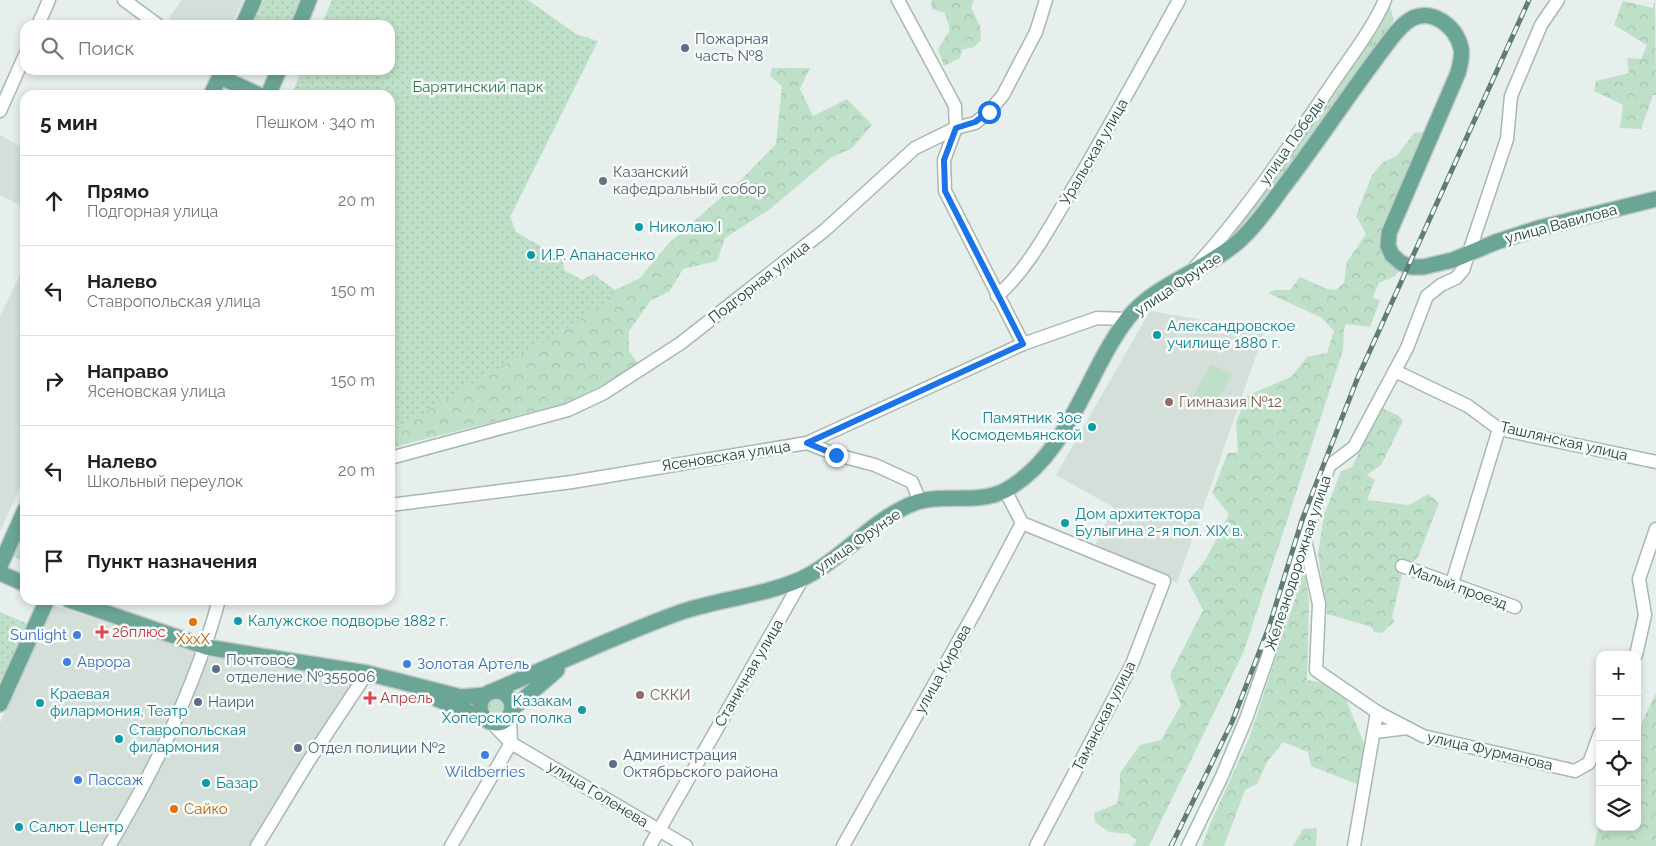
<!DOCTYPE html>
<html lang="ru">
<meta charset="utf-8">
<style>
:root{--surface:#fff;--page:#f6f6f6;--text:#222;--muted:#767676;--line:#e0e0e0}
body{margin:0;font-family:Raleway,sans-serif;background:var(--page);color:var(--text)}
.controls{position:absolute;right:15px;bottom:15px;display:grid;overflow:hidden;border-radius:10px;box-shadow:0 2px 8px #0003}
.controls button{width:45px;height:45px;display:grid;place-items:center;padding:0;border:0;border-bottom:1px solid var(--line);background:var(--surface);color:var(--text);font:25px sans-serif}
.stop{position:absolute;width:15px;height:15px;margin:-11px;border:4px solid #1a73e8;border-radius:50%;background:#fff}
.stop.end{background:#1a73e8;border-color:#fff;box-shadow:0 1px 5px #0008}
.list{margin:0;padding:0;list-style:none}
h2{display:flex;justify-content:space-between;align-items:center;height:65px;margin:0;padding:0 20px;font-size:21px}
h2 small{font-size:16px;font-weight:400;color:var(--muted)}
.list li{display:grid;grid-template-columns:32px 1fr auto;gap:15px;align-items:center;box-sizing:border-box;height:90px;padding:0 20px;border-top:1px solid var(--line)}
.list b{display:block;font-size:19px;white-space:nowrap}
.list p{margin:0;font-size:16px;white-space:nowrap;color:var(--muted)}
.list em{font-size:16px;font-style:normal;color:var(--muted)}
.icon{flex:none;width:28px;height:28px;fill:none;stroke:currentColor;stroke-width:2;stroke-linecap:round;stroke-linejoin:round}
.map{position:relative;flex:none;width:1656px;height:846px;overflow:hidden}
.search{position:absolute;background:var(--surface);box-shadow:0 2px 8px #0003;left:20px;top:20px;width:375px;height:55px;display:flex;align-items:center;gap:12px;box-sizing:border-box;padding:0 18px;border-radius:15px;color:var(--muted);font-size:19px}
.panel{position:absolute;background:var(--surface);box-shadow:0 2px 8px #0003;left:20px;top:90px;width:375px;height:515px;border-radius:15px}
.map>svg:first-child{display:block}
.built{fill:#d4dfda}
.grass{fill:url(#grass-tufts)}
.forest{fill:url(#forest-crowns)}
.park{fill:url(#park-dots)}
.pitch{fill:#bfe0c8}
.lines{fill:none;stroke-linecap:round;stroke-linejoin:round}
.minor-casing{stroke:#a8b8b2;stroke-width:15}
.major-casing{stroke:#c2cac8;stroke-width:18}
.minor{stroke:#fff;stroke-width:12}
.major{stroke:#6aa596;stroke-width:15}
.rail-casing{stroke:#5f7d75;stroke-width:5}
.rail{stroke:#f7fbf9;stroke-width:3;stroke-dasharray:9;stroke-linecap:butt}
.route{stroke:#1a73e8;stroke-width:6}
.service-dot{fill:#5c6f8a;stroke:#f7fbf9;stroke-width:2}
.worship-dot{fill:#6b7280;stroke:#f7fbf9;stroke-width:2}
.culture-dot{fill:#0f9aa8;stroke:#f7fbf9;stroke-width:2}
.education-dot{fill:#8d6e63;stroke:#f7fbf9;stroke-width:2}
.food-dot{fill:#e8710a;stroke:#f7fbf9;stroke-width:2}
.health-dot{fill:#e0444e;stroke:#f7fbf9;stroke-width:2}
.shop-dot{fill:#3f7fe0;stroke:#f7fbf9;stroke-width:2}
.labels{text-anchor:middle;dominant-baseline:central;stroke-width:5;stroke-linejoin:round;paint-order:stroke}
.service-label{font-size:15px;fill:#4e5e75;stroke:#f7fbf9;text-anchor:start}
.park-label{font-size:15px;fill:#2d7a4b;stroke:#f7fbf9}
.street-label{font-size:15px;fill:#24423a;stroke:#f7fbf9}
.worship-label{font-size:15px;fill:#5b616d;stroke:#f7fbf9;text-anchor:start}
.culture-label{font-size:15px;fill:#0d838f;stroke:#f7fbf9;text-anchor:start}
.education-label{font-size:15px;fill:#785e54;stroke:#f7fbf9;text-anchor:start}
.health-label{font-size:15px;fill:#be3a42;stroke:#f7fbf9;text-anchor:start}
.shop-label{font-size:15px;fill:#366cbe;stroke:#f7fbf9;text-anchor:start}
.food-label{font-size:15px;fill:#c56008;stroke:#f7fbf9}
</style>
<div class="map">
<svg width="1656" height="846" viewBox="0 0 1656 846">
<defs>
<pattern id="grass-tufts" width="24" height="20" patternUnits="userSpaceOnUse" patternTransform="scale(1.25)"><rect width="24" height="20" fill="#bfe0c8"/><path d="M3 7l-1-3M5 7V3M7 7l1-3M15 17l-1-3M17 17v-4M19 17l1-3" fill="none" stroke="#a4c1ad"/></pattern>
<pattern id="forest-crowns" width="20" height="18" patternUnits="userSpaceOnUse" patternTransform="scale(1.25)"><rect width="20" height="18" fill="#bfe0c8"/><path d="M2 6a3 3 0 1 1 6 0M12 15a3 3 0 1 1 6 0" fill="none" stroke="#a4c1ad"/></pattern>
<pattern id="park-dots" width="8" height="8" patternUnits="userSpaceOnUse" patternTransform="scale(1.25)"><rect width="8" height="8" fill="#bfe0c8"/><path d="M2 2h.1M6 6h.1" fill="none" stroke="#a4c1ad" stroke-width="1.8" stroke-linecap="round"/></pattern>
</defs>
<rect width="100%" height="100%" fill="#e6efeb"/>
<g class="built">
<polygon points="182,0 243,0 231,25 178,25 169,18"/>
<polygon points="0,135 25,149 25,208 0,195"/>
<polygon points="25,265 25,477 0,531 0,316"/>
<polygon points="1150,311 1265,330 1177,583 1095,546 1113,507 1056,475"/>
<polygon points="55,606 195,652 169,726 204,663 216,653 353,677 356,680 283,793 281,792 249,846 0,846 0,723 48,613"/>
</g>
<g class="grass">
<path d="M1390,7L1394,20C1342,94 1294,174 1233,239L1230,237Z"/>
<circle cx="497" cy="708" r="11"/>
</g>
<g class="forest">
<polygon points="931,0 974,0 971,8 980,26 981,40 974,47 962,50 960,58 944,66 938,49 950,30 945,13 932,9"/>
<polygon points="1655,0 1656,95 1653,95 1641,129 1620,128 1623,105 1594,91 1596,81 1629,73 1627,58 1641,59 1647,45 1614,25 1623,1 1653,8"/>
<polygon points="772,68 810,68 800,89 813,116 847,99 872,125 851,149 832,157 770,209 725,238 717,261 683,269 669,292 651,300 629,331 629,351 640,366 567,403 390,448 390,339 602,301 615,290 640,278 669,243 741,180 776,144 782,86 770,76"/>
<polygon points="1427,132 1386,232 1401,269 1395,276 1379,283 1373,297 1380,301 1370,327 1346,324 1344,330 1343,350 1244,651 1149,846 1133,846 1137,840 1129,834 1109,832 1095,822 1094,813 1117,804 1120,788 1120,773 1140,745 1161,740 1181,705 1170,675 1203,610 1188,581 1206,559 1229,514 1212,493 1228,453 1238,452 1236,423 1246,396 1291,377 1307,357 1327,353 1334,331 1322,318 1268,293 1274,290 1290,290 1300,277 1327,289 1336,290 1344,283 1347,262 1366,234 1356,216 1372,175 1383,162 1397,156 1414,133"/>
<polygon points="1381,408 1398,415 1403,421 1381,465 1367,475 1375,480 1367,500 1409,505 1428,494 1439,503 1418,557 1402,575 1392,617 1395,621 1382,633 1374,632 1372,627 1327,614 1318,554 1324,515 1341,471 1352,467"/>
<polygon points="1300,574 1305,574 1309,601 1307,680 1324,683 1345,697 1365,746 1359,785 1311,766 1308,752 1283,742 1267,762 1257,784 1245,790 1224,846 1202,846 1211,822 1250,736 1296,596"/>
<polygon points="1656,693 1656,846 1594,846 1600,820 1600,827 1637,827 1637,733"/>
<polygon points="1317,828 1316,846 1293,846 1303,829"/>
</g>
<g class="park">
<polygon points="264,0 304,0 294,25 253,25"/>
<polygon points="332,0 528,0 576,34 598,41 510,217 516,232 563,259 564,270 582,280 593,274 615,290 603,306 390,433 390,95 291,95 302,70 390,70 390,25 321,25"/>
<polygon points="25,529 25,562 13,556"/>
<polygon points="0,612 28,624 0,688"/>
</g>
<polygon class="pitch" points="1211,364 1232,375 1210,412 1190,401"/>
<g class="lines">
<g class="minor-casing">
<g id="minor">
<polyline points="124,0 158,25"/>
<polyline points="898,0 955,106 956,128 944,160 945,191 1023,344"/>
<polyline points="38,25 49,0"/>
<polyline points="0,111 25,55"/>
<path d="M1195,267C1245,213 1286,151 1328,90C1347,61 1371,32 1385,0"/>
<path d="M997,296C1026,271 1047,232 1066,200C1106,134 1142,67 1179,0"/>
<polyline points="1395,371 1468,406 1499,429 1656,462"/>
<polyline points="807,443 837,455 875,465 912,482 920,501"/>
<polyline points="390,458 568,410 604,393 681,343 825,230 915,148 956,128 975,123 989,112 1003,95 1036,32 1046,0"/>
<polyline points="390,505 572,482 807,443 1023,344 1097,318 1128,319"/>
<polyline points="1022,523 1164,581 1132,664 1036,846"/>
<polyline points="1305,540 1319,604 1316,670 1377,712 1423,736 1575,771 1589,763 1600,733"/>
<polyline points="1402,566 1515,607"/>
<polyline points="1452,583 1499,429"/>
<polyline points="1636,655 1645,615 1639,579 1656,529"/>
<polyline points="510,716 511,743"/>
<polyline points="491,722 511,743 686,846"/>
<polyline points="1374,732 1408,728"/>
<path d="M109,846C156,768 195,688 219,600"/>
<polyline points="257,846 308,762 367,673"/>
<polyline points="451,846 511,743"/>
<polyline points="650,846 803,578"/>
<polyline points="843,846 976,610 1022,523 1005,490"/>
<polyline points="1188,846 1222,776 1246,719 1273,642 1297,557 1305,540 1329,466 1354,447 1407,348 1427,296 1441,285 1456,278 1463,270 1507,139 1511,96 1541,25 1558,0"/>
<polyline points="1354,846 1377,712"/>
</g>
</g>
<g class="major-casing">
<g id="major">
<polyline points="243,25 254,0"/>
<polyline points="299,25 309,0"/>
<polyline points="220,77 259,95"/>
<polyline points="211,95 223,70"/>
<polyline points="268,95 279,70"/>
<polyline points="0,566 25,510"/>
<polyline points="0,573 25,584"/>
<polyline points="69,600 206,647 367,673 461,697 485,695"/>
<circle cx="496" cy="707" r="16"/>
<path d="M491,692C554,665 617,635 681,612C720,599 761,596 799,580C842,561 872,518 917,502C946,493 978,505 1006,490C1070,454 1086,372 1128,318C1155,284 1206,270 1239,241C1256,226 1270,205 1284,186C1320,139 1353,88 1390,40C1396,32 1403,23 1413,18C1434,9 1456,27 1461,48C1463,57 1460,64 1458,73L1389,233L1388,246L1392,255L1401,263L1412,267H1423L1453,260L1496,242L1539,228L1656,199"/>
<polyline points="437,699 484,718"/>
<polyline points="0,704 47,600"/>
<polyline points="513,708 557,670"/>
</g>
</g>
<use href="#minor" class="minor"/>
<use href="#major" class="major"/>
<g class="rail-casing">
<polyline id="rail" points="1171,846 1232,722 1269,627 1302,520 1358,377 1529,0"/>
</g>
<use href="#rail" class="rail"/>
</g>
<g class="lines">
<polyline class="route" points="836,455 807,443 1023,344 945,191 944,160 956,128 975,122 989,112"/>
</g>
<g class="service-dot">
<circle cx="685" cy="48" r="5"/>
<circle cx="216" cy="669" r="5"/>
<circle cx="198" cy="702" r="5"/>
<circle cx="298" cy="748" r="5"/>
<circle cx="613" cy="764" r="5"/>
</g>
<circle class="worship-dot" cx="603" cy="181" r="5"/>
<g class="culture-dot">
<circle cx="639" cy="227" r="5"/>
<circle cx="531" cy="255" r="5"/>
<circle cx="1157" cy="335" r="5"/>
<circle cx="1092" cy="427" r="5"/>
<circle cx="1065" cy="523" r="5"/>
<circle cx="238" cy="621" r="5"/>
<circle cx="40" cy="703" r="5"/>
<circle cx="582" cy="710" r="5"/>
<circle cx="119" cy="739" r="5"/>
<circle cx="206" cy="783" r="5"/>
<circle cx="19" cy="827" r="5"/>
</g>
<g class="education-dot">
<circle cx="1169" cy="402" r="5"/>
<circle cx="640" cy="695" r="5"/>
</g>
<g class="food-dot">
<circle cx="193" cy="622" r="5"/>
<circle cx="174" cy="809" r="5"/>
</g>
<g class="health-dot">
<path d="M99.5 624.5h5v5h5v5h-5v5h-5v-5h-5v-5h5z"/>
<path d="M367.5 690.5h5v5h5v5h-5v5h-5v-5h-5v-5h5z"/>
</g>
<g class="shop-dot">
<circle cx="77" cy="635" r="5"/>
<circle cx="67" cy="662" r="5"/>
<circle cx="407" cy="664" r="5"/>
<circle cx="485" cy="755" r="5"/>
<circle cx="78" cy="780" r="5"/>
</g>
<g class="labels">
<g class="service-label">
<text x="695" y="39">Пожарная<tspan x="695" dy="17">часть №8</tspan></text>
<text x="226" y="660">Почтовое<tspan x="226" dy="17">отделение №355006</tspan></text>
<text x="208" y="702">Наири</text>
<text x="308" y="748">Отдел полиции №2</text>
<text x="623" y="755">Администрация<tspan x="623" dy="17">Октябрьского района</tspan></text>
</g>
<g class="park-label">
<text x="478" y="87">Барятинский парк</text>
</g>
<g class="street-label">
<text transform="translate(1292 141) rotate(-55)">улица Победы</text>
<text transform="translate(1094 152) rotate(-60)">Уральская улица</text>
<text transform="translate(1561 224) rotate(-15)">улица Вавилова</text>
<text transform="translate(759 282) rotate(-38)">Подгорная улица</text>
<text transform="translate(1178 284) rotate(-34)">улица Фрунзе</text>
<text transform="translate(1564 441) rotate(13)">Ташлянская улица</text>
<text transform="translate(726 456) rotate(-9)">Ясеновская улица</text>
<text transform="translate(858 541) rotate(-35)">улица Фрунзе</text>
<text transform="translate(1298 563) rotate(-72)">Железнодорожная улица</text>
<text transform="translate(1458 587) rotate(20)">Малый проезд</text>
<text transform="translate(943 669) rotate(-61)">улица Кирова</text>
<text transform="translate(749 673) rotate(-60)">Станичная улица</text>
<text transform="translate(1104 716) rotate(-63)">Таманская улица</text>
<text transform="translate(1490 751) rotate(13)">улица Фурманова</text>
<text transform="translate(598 794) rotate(31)">улица Голенева</text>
</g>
<g class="worship-label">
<text x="613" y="172">Казанский<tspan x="613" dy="17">кафедральный собор</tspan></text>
</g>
<g class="culture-label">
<text x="649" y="227">Николаю I</text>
<text x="541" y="255">И.Р. Апанасенко</text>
<text x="1167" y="326">Александровское<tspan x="1167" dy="17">училище 1880 г.</tspan></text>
<text x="1082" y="418" text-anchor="end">Памятник Зое<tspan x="1082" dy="17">Космодемьянской</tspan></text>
<text x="1075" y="514">Дом архитектора<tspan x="1075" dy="17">Булыгина 2-я пол. XIX в.</tspan></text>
<text x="248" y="621">Калужское подворье 1882 г.</text>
<text x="50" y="694">Краевая<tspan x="50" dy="17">филармония, Театр</tspan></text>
<text x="572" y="701" text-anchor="end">Казакам<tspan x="572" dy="17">Хоперского полка</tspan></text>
<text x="129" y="730">Ставропольская<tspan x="129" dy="17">филармония</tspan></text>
<text x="216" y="783">Базар</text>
<text x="29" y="827">Салют Центр</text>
</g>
<g class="education-label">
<text x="1179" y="402">Гимназия №12</text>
<text x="650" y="695">СККИ</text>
</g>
<g class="health-label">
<text x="112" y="632">26плюс</text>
<text x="380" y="698">Апрель</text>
</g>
<g class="shop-label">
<text x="67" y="635" text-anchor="end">Sunlight</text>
<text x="77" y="662">Аврора</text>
<text x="417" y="664">Золотая Артель</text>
<text x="485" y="772" text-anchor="middle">Wildberries</text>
<text x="88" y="780">Пассаж</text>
</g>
<g class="food-label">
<text x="193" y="639">XxxX</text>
<text x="184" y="809" text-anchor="start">Сайко</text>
</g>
</g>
</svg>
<div class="controls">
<button>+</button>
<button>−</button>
<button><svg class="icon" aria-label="locate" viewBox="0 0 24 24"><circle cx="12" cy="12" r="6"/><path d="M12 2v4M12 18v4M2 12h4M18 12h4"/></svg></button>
<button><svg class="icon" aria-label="layers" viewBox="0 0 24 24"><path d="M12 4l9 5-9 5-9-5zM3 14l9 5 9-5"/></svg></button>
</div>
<div class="stop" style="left:989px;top:112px"></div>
<div class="stop end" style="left:836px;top:455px"></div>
<div class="search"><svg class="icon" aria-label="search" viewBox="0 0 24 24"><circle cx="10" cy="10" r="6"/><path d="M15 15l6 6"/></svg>Поиск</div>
<section class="panel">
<h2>5 мин<small>Пешком · 340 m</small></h2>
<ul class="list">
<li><svg class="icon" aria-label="ahead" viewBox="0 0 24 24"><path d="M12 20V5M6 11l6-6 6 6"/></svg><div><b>Прямо</b><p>Подгорная улица</p></div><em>20 m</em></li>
<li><svg class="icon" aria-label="left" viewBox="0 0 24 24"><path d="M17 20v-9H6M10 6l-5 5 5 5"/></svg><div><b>Налево</b><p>Ставропольская улица</p></div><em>150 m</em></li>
<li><svg class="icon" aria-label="right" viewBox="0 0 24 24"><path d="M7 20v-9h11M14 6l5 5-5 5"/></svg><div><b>Направо</b><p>Ясеновская улица</p></div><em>150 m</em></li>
<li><svg class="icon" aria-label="left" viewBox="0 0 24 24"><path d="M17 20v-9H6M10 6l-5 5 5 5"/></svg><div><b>Налево</b><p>Школьный переулок</p></div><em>20 m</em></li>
<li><svg class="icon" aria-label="arrive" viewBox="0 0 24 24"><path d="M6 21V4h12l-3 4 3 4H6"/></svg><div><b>Пункт назначения</b></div></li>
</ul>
</section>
</div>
